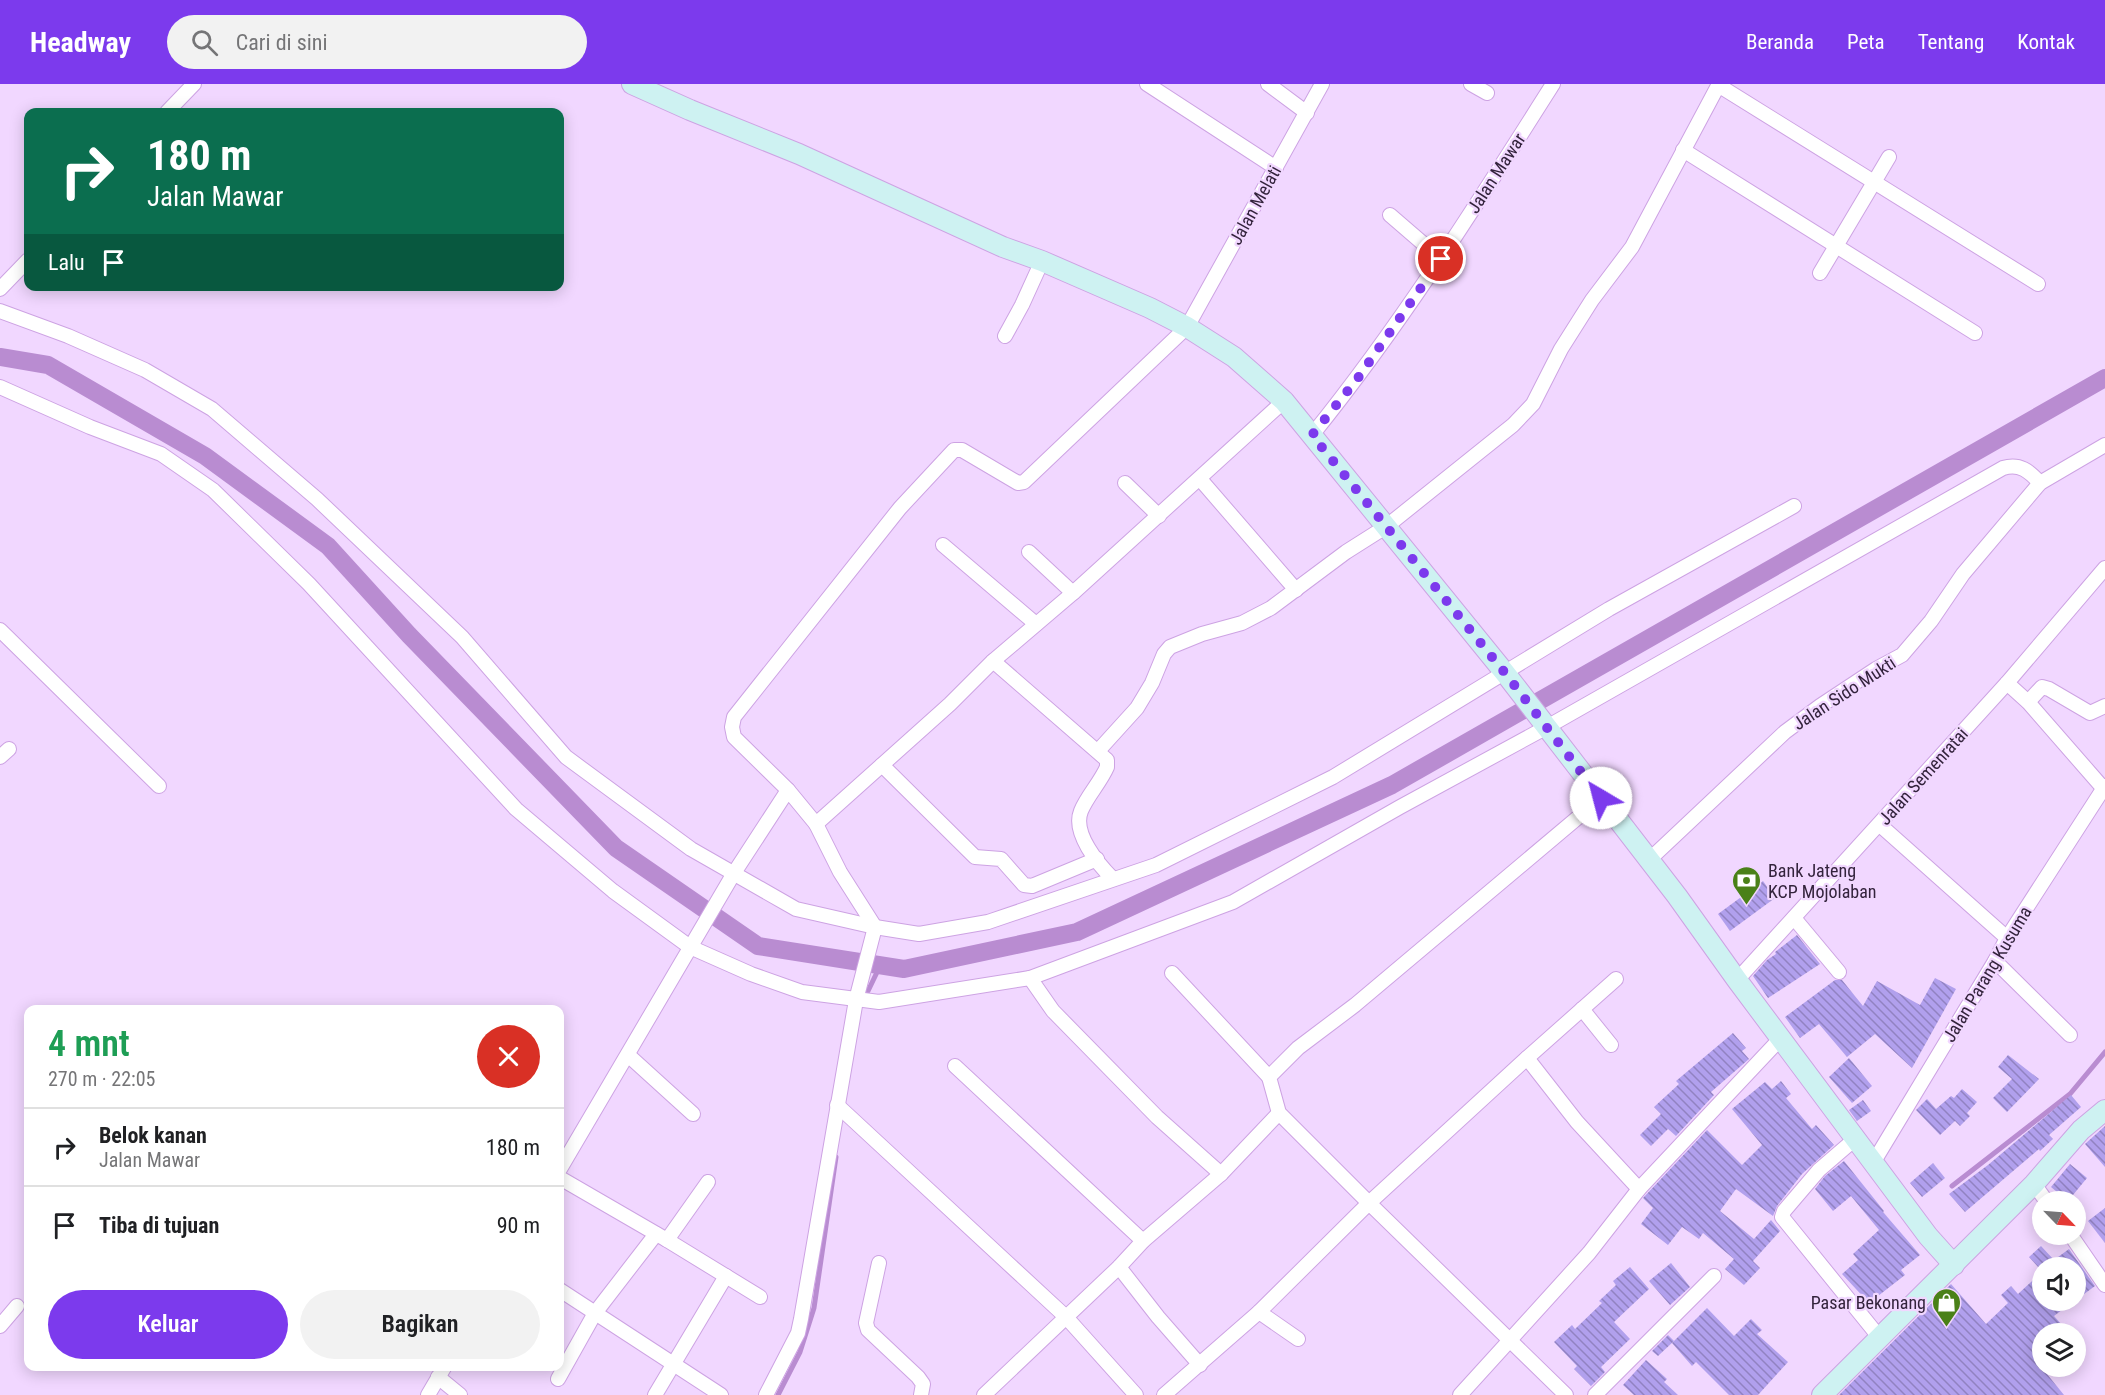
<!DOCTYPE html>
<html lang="id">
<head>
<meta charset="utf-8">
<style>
	:root { --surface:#fff; --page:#f2f2f2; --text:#202124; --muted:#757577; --line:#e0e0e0; --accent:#7c3aed }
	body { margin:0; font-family:"Roboto Condensed",sans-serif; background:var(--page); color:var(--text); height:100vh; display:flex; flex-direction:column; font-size:22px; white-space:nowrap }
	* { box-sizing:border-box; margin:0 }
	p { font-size:20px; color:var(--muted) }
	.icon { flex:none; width:33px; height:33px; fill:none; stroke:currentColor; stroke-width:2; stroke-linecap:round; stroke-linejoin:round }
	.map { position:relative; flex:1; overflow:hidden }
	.drawer { position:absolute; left:24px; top:921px; width:540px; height:366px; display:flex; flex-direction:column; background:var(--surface); border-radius:12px; box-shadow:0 3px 15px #0003 }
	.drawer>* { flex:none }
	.top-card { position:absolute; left:24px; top:24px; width:540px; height:183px; border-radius:12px; box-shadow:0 3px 15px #0003; background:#0b6e4f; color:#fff; overflow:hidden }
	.needle { width:39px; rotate:115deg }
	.fabs { position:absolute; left:2032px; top:1107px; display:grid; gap:12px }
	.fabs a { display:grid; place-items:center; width:54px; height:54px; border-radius:50%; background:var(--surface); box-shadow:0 3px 15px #0003; font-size:30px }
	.pin { position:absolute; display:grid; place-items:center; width:51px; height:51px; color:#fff; margin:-26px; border:3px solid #fff; border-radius:50%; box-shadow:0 2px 6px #0007 }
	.me { position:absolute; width:66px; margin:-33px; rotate:323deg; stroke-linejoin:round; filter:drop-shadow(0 0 4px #0008) }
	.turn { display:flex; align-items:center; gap:21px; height:126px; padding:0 24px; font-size:27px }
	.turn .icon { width:78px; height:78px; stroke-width:2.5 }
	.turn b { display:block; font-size:42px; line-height:51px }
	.then { display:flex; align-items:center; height:57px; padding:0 24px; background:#0003; gap:12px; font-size:22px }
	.round { display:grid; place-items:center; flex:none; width:63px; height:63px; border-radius:32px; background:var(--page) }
	.summary { display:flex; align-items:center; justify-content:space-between; height:102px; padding:0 24px }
	h1 { font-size:36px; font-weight:600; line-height:45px; color:#1e9e55 }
	.action { display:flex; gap:12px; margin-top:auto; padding:12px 24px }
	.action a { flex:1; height:69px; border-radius:36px; background:var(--accent); color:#fff; font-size:24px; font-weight:600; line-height:69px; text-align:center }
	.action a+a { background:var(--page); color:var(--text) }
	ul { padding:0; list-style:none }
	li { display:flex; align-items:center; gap:18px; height:78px; padding:0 24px; border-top:2px solid var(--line) }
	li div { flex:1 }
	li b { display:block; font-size:22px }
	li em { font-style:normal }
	header { display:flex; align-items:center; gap:36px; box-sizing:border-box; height:84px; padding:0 30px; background:var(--accent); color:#fff }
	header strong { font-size:28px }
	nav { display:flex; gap:33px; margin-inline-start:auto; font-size:21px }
	.search { width:420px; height:54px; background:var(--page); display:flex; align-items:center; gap:15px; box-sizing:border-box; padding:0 21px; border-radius:33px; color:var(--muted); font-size:22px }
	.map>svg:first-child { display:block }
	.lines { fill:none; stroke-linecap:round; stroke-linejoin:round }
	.stream { stroke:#b98cd1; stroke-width:5 }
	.canal { stroke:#b98cd1; stroke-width:18 }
	.building { fill:url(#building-back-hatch) }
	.street-casing { stroke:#cda3e3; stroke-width:16 }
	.secondary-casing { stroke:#cda3e3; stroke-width:22 }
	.street { stroke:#fff; stroke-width:14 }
	.secondary { stroke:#cef2f2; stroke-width:20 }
	.route { stroke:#7c3aed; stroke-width:10; stroke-dasharray:0 18 }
	.labels { text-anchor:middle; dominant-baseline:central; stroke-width:4.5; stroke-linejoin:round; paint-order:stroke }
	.street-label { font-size:18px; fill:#33233c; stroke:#f1d7ff }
	.poi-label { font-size:18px; fill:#33233c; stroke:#f1d7ff; text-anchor:start }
</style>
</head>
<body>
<header>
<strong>Headway</strong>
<div class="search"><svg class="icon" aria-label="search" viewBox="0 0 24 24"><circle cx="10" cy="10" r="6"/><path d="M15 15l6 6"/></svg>Cari di sini</div>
<nav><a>Beranda</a><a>Peta</a><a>Tentang</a><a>Kontak</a></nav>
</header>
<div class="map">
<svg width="2105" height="1311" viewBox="0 0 2105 1311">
	<defs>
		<pattern id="building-back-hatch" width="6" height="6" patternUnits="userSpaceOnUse" patternTransform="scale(1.5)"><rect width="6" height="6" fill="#b1a0ed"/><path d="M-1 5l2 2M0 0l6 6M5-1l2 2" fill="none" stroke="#9182c1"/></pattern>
	</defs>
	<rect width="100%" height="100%" fill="#f1d7ff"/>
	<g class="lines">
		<g class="stream">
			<polyline points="868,907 880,882"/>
			<polyline points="1952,1102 2070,1010 2105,968"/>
			<polyline points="778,1311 800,1268 814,1224 836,1073"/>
		</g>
		<polyline class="canal" points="0,273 48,281 205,372 328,462 409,551 616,764 758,862 904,885 1077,848 1392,701 2105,294"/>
	</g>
	<g class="building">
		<polygon points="1763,797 1775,814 1730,847 1718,830"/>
		<polygon points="1797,851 1820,880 1768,914 1753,892 1767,876 1776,870 1775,868"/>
		<polygon points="1935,894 1956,905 1912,984 1875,950 1847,973 1819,940 1800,954 1785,933 1835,896 1842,896 1863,922 1877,897 1920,921"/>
		<polygon points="1733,949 1746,964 1742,967 1749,975 1711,1008 1714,1011 1676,1052 1668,1045 1651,1062 1640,1051 1661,1030 1654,1023 1679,1000 1676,997"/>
		<polygon points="2008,971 2039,995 2007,1028 1993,1014 2012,995 1998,983"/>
		<polygon points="1849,974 1872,1002 1852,1019 1829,993"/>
		<polygon points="1781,997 1791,1010 1786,1014 1812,1045 1816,1041 1834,1061 1802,1090 1777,1122 1773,1132 1736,1105 1720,1127 1754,1155 1771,1136 1780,1147 1753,1177 1760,1184 1744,1201 1725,1185 1734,1175 1703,1149 1699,1155 1682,1143 1668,1161 1641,1140 1653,1124 1643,1114 1707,1046 1742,1081 1762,1061 1732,1025 1765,998 1772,1005"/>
		<polygon points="1962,1005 1977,1018 1967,1029 1970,1032 1960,1042 1955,1037 1940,1051 1916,1026 1927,1015 1936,1025 1951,1012 1954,1014"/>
		<polygon points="2071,1011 2081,1023 2049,1051 2053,1055 2040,1067 2039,1065 1965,1128 1949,1110 1988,1081"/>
		<polygon points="1863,1016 1871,1027 1857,1037 1849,1026"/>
		<polygon points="2105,1042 2105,1083 2085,1060"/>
		<polygon points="1844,1077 1884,1127 1883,1128 1920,1171 1901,1186 1905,1191 1869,1219 1842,1190 1858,1176 1853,1170 1879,1146 1851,1112 1833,1127 1815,1105 1825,1092"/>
		<polygon points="1933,1079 1945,1094 1922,1113 1910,1099"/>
		<polygon points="2070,1080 2087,1094 2068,1117 2051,1103"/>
		<polygon points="2105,1124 2105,1159 2088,1137"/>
		<polygon points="2041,1162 2054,1176 2069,1165 2095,1202 2076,1216 2076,1184 2039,1184 2029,1173"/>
		<polygon points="1671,1179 1690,1203 1670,1221 1649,1197"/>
		<polygon points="1630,1183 1649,1205 1614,1238 1630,1255 1601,1283 1605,1288 1591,1302 1574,1285 1577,1282 1554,1258 1572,1241 1575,1245 1602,1219 1599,1217 1616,1201 1613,1197"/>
		<polygon points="2043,1187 2043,1216 2075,1216 2054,1232 2070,1250 2043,1250 2043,1266 2034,1274 2064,1311 1839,1311 1951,1200 1986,1240 2008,1219 2001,1211 2011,1202 2018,1210"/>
		<polygon points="1707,1224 1734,1252 1751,1235 1762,1246 1757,1250 1788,1278 1758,1311 1729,1311 1696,1278 1692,1282 1672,1259"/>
		<polygon points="1668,1251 1674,1257 1658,1272 1652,1267"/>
		<polygon points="1646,1276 1667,1295 1664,1298 1678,1311 1634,1311 1623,1301"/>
	</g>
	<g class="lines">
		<defs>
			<g id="street">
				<polyline points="1147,0 1276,84"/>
				<polyline points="1268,0 1307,29"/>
				<polyline points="1471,0 1487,9"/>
				<polyline points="1718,1 2038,200"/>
				<polyline points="167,28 194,0"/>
				<polyline points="1683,66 1975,249"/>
				<polyline points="1390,131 1441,175"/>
				<polyline points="1820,189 1889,73"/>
				<polyline points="0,205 28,176"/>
				<polyline points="0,227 68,252 145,286 212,325 317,415 462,553 566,673 691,765 796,825 875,843 919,850 988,838 1156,781 1333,693 1609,525 1794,422"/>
				<polyline points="1005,252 1022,221 1042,177"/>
				<path d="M0,303l90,40 71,27 52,36 96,94 207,225 97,82 77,56 61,27 51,18 77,10 151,-24 203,-76 167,-95 147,-80 456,-259c17,-5 26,3 37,15"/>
				<path d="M1312,351c89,-110 165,-231 241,-351"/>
				<polyline points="1200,395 1296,506"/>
				<polyline points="1125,399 1159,432"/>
				<polyline points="943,461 1036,540"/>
				<polyline points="1029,468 1073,509"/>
				<polyline points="0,546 159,702"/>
				<path d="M993,577l114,99v7c-7,16 -20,29 -26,44 -9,22 17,53 32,68"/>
				<polyline points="2007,599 2028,618 2103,704"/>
				<polyline points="2028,618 2042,603 2049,605 2090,629 2105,622"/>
				<polyline points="1098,667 1137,624 1152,599 1164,570 1170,563 1202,550 1242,539 1271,524 1346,468 1387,442 1513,341 1533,320 1561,265 1592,216 1632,163 1719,0"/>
				<polyline points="0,673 9,665"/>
				<polyline points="882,681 975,773 1001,775 1024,801 1032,802 1097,775"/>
				<polyline points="788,706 734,653 732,643 734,633 900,424 954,366 962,366 1018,399 1024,398 1187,243 1322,0"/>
				<polyline points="1601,714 1355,921 1298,964 1269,993 1279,1029 1369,1119 1527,974 1577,1038 1639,1105"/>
				<polyline points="1880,741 2007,854"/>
				<polyline points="1649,776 1785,648 1820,622 1876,585 1902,571 1931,537 1963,490 2040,399 2105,361"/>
				<polyline points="1794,834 1839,888"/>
				<polyline points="1995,877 2070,951"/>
				<polyline points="1172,889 1269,993"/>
				<polyline points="1030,894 1053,927 1157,1033 1221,1090"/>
				<polyline points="1737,896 2007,599 2105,484"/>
				<polyline points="1582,925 1611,961"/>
				<polyline points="628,971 693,1030"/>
				<polyline points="1527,974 1616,895"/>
				<polyline points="955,982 1143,1157"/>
				<polyline points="837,1021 1066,1233 1136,1311"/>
				<polyline points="1855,1055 1819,1086 1784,1127 1782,1133 1880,1254"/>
				<polyline points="1873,1079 1995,877 2007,854 2105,702"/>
				<polyline points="560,1085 734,789 788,706 816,740 950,620 993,577 1073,509 1284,317"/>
				<polyline points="560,1094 667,1156 760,1213"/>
				<polyline points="2034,1100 2047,1118"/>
				<polyline points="2070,1150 2105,1201"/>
				<polyline points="667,1156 708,1098"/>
				<polyline points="879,1179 866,1239 868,1246 918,1293 923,1300 921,1311"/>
				<polyline points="1119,1183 1158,1233 1200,1281"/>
				<polyline points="560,1206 721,1311"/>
				<polyline points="1259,1228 1298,1255"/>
				<polyline points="0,1242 17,1222"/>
				<polyline points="438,1293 460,1311"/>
				<polyline points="558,1295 595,1229 656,1150"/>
				<polyline points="428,1311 445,1282"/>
				<polyline points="655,1311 726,1192"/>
				<polyline points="766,1311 798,1249 801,1235 856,916 875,843 840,788 816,740"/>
				<polyline points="984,1311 1119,1183 1143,1157 1221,1090 1279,1029"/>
				<polyline points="1164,1311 1259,1228 1369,1119 1566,1311"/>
				<polyline points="1460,1311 1589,1169 1639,1105 1780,955"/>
				<polyline points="1595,1311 1714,1192"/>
			</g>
			<g id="secondary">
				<polyline points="632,0 690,26 799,70 1003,163 1042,177 1150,224 1187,243 1234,273 1284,317 1505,589 1677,812 1737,896 1928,1152 1954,1181"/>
				<polyline points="1822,1311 2034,1100 2081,1046 2105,1026"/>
			</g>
		</defs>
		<use href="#street" class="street-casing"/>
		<use href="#secondary" class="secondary-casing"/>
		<use href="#street" class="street"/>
		<use href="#secondary" class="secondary"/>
	</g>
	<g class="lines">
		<polyline class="route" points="1441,175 1358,294 1312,351 1505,589 1601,714"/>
	</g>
	<defs>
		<symbol id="bank-pin" viewBox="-11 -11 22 30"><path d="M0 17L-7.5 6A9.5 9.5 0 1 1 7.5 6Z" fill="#4a8118" stroke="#f1d7ff"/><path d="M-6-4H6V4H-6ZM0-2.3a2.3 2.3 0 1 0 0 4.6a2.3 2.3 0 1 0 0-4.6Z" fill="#fff"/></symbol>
		<symbol id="shop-pin" viewBox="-11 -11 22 30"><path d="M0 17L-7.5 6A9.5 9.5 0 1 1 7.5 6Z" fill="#4a8118" stroke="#f1d7ff"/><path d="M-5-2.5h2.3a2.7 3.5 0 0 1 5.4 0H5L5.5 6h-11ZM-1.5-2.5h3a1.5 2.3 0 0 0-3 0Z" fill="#fff"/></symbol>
	</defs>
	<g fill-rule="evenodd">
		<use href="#bank-pin" x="1730" y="780" width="33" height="45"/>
		<use href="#shop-pin" x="1930" y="1202" width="33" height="45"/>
	</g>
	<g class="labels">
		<g class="street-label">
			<text transform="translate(1496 89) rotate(-57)">Jalan Mawar</text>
			<text transform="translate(1255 121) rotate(-61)">Jalan Melati</text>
			<text transform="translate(1844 609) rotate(-33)">Jalan Sido Mukti</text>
			<text transform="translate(1923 692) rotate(-48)">Jalan Semenratai</text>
			<text transform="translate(1987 890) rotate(-59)">Jalan Parang Kusuma</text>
		</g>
		<g class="poi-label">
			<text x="1768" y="786">Bank Jateng<tspan x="1768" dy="21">KCP Mojolaban</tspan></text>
			<text x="1926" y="1218" text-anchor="end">Pasar Bekonang</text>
		</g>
	</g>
</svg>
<div class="fabs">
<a><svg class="needle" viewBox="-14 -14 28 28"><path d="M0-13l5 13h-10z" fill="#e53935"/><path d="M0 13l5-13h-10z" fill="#757577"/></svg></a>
<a><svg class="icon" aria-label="sound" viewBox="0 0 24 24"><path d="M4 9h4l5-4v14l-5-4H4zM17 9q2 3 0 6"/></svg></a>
<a><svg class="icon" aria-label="layers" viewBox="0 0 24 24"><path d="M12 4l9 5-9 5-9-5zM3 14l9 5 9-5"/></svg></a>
</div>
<div class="pin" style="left:1441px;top:175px;background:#d93025"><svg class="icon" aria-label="arrive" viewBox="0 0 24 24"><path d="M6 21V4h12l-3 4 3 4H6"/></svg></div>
<svg class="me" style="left:1601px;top:714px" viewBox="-20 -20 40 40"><circle r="19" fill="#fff"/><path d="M0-13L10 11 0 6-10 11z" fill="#7c3aed"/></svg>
<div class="top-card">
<div class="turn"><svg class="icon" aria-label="right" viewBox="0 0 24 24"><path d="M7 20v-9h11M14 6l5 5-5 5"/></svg><div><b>180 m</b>Jalan Mawar</div></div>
<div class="then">Lalu<svg class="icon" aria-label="arrive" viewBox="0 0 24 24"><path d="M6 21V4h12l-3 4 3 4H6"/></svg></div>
</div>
<section class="drawer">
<div class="summary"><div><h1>4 mnt</h1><p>270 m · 22:05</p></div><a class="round" style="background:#d93025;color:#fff"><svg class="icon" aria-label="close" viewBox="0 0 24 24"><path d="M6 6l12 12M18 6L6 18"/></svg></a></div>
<ul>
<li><svg class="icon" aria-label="right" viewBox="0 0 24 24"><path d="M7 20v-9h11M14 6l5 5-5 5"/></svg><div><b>Belok kanan</b><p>Jalan Mawar</p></div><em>180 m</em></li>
<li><svg class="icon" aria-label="arrive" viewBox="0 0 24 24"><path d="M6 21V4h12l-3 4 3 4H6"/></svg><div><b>Tiba di tujuan</b></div><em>90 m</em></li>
</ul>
<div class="action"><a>Keluar</a><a>Bagikan</a></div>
</section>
</div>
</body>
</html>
